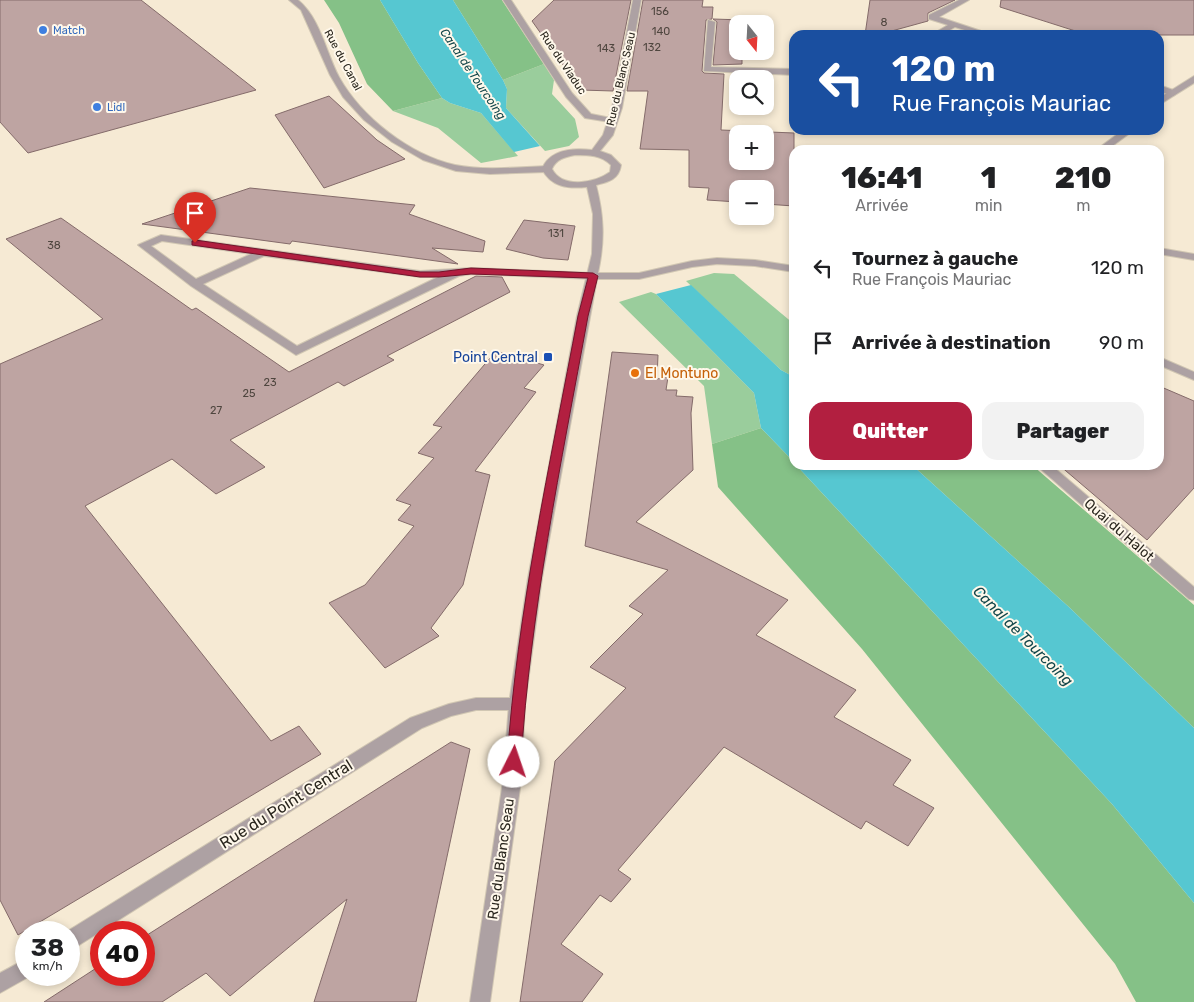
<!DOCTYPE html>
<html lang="fr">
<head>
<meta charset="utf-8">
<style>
	:root { --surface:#fff; --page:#f2f2f2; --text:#202124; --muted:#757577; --accent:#b21f40 }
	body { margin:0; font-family:Rubik,sans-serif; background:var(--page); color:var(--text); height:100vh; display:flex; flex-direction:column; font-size:19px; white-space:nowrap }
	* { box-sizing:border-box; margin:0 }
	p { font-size:16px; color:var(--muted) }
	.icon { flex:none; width:28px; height:28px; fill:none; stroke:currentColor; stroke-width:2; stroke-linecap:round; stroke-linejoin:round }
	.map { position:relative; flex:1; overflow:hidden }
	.drawer { position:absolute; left:789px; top:145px; width:375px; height:325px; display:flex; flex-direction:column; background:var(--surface); border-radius:15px; box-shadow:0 2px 8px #0003 }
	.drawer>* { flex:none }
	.banner { position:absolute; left:789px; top:30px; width:375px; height:105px; border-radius:15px; box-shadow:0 2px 8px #0003; background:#1a4fa0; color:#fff; overflow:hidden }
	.needle { width:32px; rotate:162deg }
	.fabs { position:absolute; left:729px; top:15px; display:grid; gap:10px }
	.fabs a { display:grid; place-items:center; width:45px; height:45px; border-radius:10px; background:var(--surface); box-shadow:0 2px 8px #0003; font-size:25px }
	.speed { position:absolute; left:15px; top:921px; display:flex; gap:10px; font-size:25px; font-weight:700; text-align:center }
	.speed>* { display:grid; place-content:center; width:65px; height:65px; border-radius:50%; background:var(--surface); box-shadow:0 2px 8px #0003; line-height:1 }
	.speed small { font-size:12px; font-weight:400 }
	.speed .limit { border:8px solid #d22; background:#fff; color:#111 }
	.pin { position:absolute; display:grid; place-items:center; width:42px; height:42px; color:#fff; margin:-51px -21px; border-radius:50% 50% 50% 0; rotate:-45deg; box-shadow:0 0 5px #0007 }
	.pin .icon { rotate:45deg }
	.me { position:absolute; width:55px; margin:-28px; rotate:4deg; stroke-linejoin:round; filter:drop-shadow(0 0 4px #0008) }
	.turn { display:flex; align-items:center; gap:18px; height:105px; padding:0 20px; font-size:22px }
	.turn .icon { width:65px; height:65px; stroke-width:2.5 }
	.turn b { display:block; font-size:35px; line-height:42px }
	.eta { display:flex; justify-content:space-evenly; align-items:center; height:85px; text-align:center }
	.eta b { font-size:30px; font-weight:800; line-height:35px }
	.cta { display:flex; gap:10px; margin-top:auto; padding:10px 20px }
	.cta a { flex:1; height:58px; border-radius:15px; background:var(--accent); color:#fff; font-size:20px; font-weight:800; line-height:58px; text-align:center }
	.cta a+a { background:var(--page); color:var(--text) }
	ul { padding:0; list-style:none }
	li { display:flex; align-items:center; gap:15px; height:75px; padding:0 20px }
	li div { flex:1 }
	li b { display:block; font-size:19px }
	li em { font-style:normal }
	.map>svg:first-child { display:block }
	.green { fill:#9acd9c }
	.forest { fill:#85c187 }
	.water { fill:#56c7d1 }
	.building { fill:#bea4a2; stroke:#846b6a; fill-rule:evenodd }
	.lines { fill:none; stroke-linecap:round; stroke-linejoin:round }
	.minor-casing { stroke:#d1c7b3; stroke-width:2 }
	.tertiary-casing { stroke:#d1c7b3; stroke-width:2 }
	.minor { fill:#ada1a3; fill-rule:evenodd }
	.tertiary { fill:#ada1a3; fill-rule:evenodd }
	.route { fill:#b21f40; stroke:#74142a }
	.shop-dot { fill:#3f7fe0; stroke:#fff8eb; stroke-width:2 }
	.transit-dot { fill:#1a4fb4; stroke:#fff8eb; stroke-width:2 }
	.food-dot { fill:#e8710a; stroke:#fff8eb; stroke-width:2 }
	.labels { text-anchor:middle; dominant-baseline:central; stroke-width:4; stroke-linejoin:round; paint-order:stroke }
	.number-label { font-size:11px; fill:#4f463f }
	.far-shop-label { font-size:11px; fill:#366cbe; stroke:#fff8eb; text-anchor:start }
	.far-street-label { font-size:11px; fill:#2a261e; stroke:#fff8eb }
	.far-water-label { font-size:12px; font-style:italic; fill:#13464a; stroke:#fff8eb }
	.transit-label { font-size:14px; fill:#164399; stroke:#fff8eb; text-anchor:end }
	.food-label { font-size:14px; fill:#c56008; stroke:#fff8eb; text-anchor:start }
	.street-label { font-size:14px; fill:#2a261e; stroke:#fff8eb }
	.water-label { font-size:15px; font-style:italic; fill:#13464a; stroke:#fff8eb }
	.near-street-label { font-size:16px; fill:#2a261e; stroke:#fff8eb }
</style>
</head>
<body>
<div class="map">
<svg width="1194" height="1002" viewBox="0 0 1194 1002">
	<rect width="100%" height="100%" fill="#f6ead4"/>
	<g class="green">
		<polygon points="544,64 554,80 552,94 575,119 579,137 569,146 545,151 506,108 507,89 503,80"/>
		<polygon points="442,98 450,103 481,113 518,156 481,163 438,128 393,111"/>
		<polygon points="714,273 734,274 794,324 794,377 781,370 686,281"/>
		<polygon points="651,292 656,294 754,393 761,428 712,444 704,386 619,302"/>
	</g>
	<g class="forest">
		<polygon points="324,0 380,0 418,63 442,98 393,111 367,84 339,23"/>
		<polygon points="453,0 502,0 544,64 503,80"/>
		<polygon points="761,428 794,462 794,465 796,465 1112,804 1194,903 1194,1002 1136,1002 1115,964 862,649 718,487 712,444"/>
		<polygon points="912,465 1032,465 1194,605 1194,728 1070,608"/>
	</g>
	<g class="water">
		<polygon points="380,0 453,0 503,80 507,89 506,108 540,146 514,152 481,113 450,103 442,98 418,63"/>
		<polygon points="691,285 781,370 794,377 794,462 761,428 754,393 656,294"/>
		<polygon points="796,465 912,465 1070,608 1194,728 1194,903 1112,804"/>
	</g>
	<g class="building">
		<polygon points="0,0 141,0 256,90 28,153 0,122"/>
		<polygon points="554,0 631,0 613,91 581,90 532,21"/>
		<path d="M643,0h60l-1,7h11l-1,12 -6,1 -4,51 2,2 20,1 -3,56 73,3v73l-29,-2v-15h-27v13l-31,-2 2,-12 -20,-1v-37l-49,-1 8,-58h-21zM738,134h27v27h-27z"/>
		<polygon points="870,0 955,0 928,13 928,21 877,35 865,35"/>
		<polygon points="1001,0 1194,0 1194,35 1088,35 1000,7"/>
		<polygon points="713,19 743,20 743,24 738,24 738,51 742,51 742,64 713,65 717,22"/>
		<polygon points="329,96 377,140 405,159 324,188 275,115"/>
		<polygon points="250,188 415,205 409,214 485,241 483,252 432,248 458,264 292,241 290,244 142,224"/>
		<polygon points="61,218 192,310 196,308 289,372 476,276 502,277 510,292 387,356 394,360 344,386 338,382 230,440 265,467 216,494 172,459 85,506 271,741 299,726 321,754 18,935 0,900 0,364 103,319 6,239"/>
		<polygon points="524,220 575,226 568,260 543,258 506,249"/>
		<polygon points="496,351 544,365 524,388 536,392 475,471 490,475 463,585 431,628 439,636 385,668 329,603 365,585 414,526 398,520 411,505 396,500 434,458 418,453 442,427 433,425"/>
		<polygon points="612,352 658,355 657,379 668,377 666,390 677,390 676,396 693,397 691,413 693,470 636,522 788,600 756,635 856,690 834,717 911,760 893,785 934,808 908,846 866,821 861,829 724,747 618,870 631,879 611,902 600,895 561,944 603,974 582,1002 520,1002 555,761 626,688 590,667 643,614 629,606 668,570 585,546"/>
		<polygon points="1159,386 1194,401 1194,488 1147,540 1059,465 1159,465"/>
		<polygon points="451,742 470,749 416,1002 314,1002 347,899 230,996 206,973 162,1002 44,1002 101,965 101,975 144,975 144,937"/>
	</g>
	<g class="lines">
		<defs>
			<g id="minor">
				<path d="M289,0h9c22,18 28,52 41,77 22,40 71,78 116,88 30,6 62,2 92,1l5,3 -5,3 -57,2 -34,-3 -33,-11 -31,-18 -28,-22 -21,-23 -13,-22 -29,-65z"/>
				<polygon points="503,0 511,0 572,93 591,114 616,119 616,123 585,118 566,97"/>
				<polygon points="959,0 969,0 939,17 993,35 981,35 955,27 941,35 931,35 948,25 929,19 929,15"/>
				<polygon points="708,20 715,22 711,67 794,69 794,75 704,71"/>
				<polygon points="1159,85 1176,91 1177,93 1173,96 1159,91"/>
				<path d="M161,235l259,36 51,-3 122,5 6,3 -6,3 -122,-5 -12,2 -163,79 -105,-69 -53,-41zM162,241l89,13 -55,25 -45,-33zM264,256l156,21h18l-141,69 -94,-62z"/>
				<polygon points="1159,248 1194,254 1194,260 1159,254"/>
				<polygon points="1036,465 1051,465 1194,587 1194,600 1189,599"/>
				<polygon points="476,698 517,698 523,699 525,704 523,709 517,710 476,710 451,716 422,728 76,947 69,950 69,932 66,932 410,718 449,704"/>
				<polygon points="26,959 26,975 32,975 0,993 0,973"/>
			</g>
			<g id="tertiary">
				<path d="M633,0h8l-19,108 -9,27 -13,16 11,4 10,10c-2,14 -12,17 -25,20 8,31 9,56 2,88h41l53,-12 25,-3 38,2 39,6v6l-39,-6 -38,-2 -25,3 -53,12h-42l-55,299 -17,126 -4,77 -31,221h-20l33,-221 6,-77 19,-126 49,-262 15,-62 1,-40 -6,-27c-19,2 -36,0 -45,-18 8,-20 31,-21 50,-19l11,-15 9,-27zM575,155c14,0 26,0 36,10l-1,7c-15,11 -48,17 -58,-3 4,-10 13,-12 23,-14z"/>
				<polygon points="1194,76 1194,83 1159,105 1159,98"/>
				<polygon points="1123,130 1134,130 1107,150 1096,150"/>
				<polygon points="1159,357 1194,372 1194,380 1159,365"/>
			</g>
		</defs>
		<use href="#minor" class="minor-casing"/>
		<use href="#tertiary" class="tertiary-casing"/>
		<use href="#minor" class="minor"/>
		<use href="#tertiary" class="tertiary"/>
	</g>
	<path class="route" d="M195,240l225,32h19l32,-4 122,5 5,3 -10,40c-27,148 -58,296 -67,446l-2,4 -5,1 -5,-1 -2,-4c10,-150 43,-298 71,-446l10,-38 -117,-4 -32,3h-19l-228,-32v-4z"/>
	<g class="shop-dot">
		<circle cx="43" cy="30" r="5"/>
		<circle cx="97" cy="107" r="5"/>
	</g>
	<rect class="transit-dot" x="543" y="352" width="10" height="10" rx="2.5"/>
	<circle class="food-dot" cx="635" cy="373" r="5"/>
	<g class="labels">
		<g class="number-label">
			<text x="660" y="11">156</text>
			<text x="884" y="22">8</text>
			<text x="661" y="31">140</text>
			<text x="652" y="47">132</text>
			<text x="606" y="48">143</text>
			<text x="556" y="233">131</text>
			<text x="54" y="245">38</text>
			<text x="270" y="382">23</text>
			<text x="249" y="393">25</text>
			<text x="216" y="410">27</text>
		</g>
		<g class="far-shop-label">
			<text x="53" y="30">Match</text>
			<text x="107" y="107">Lidl</text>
		</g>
		<g class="far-street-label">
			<text transform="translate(343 60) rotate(62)">Rue du Canal</text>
			<text transform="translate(563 63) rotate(56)">Rue du Viaduc</text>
			<text transform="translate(621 79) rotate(-77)">Rue du Blanc Seau</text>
		</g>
		<g class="far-water-label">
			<text transform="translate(473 74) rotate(56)">Canal de Tourcoing</text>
		</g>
		<g class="transit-label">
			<text x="538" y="357">Point Central</text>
		</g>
		<g class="food-label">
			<text x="645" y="373">El Montuno</text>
		</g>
		<g class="street-label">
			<text transform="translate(1119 530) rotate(41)">Quai du Halot</text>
			<text transform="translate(501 859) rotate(-82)">Rue du Blanc Seau</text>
		</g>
		<g class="water-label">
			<text transform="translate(1023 636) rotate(45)">Canal de Tourcoing</text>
		</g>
		<g class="near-street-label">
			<text transform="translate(286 804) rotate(-32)">Rue du Point Central</text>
		</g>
	</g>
</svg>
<div class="fabs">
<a><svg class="needle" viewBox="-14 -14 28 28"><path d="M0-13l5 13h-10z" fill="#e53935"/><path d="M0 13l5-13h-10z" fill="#757577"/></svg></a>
<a><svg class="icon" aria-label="search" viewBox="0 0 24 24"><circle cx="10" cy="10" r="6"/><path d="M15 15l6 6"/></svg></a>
<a>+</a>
<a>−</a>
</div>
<div class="speed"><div>38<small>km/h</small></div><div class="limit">40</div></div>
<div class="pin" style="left:195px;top:243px;background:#d93025"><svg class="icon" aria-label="arrive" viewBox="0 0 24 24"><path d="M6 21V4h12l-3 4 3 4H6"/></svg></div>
<svg class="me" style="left:514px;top:762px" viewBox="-20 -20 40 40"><circle r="19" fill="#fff"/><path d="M0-13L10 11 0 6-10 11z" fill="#b21f40"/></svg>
<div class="banner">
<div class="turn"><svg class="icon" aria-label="left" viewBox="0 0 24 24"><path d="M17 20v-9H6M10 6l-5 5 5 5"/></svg><div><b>120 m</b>Rue François Mauriac</div></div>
</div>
<section class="drawer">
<div class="eta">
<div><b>16:41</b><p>Arrivée</p></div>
<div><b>1</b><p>min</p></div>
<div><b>210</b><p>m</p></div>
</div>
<ul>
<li><svg class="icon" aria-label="left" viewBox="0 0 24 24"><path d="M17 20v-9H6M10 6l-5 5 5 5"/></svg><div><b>Tournez à gauche</b><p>Rue François Mauriac</p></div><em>120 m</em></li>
<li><svg class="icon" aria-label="arrive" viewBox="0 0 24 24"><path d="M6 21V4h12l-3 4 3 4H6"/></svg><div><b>Arrivée à destination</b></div><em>90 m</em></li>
</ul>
<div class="cta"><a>Quitter</a><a>Partager</a></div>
</section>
</div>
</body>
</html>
